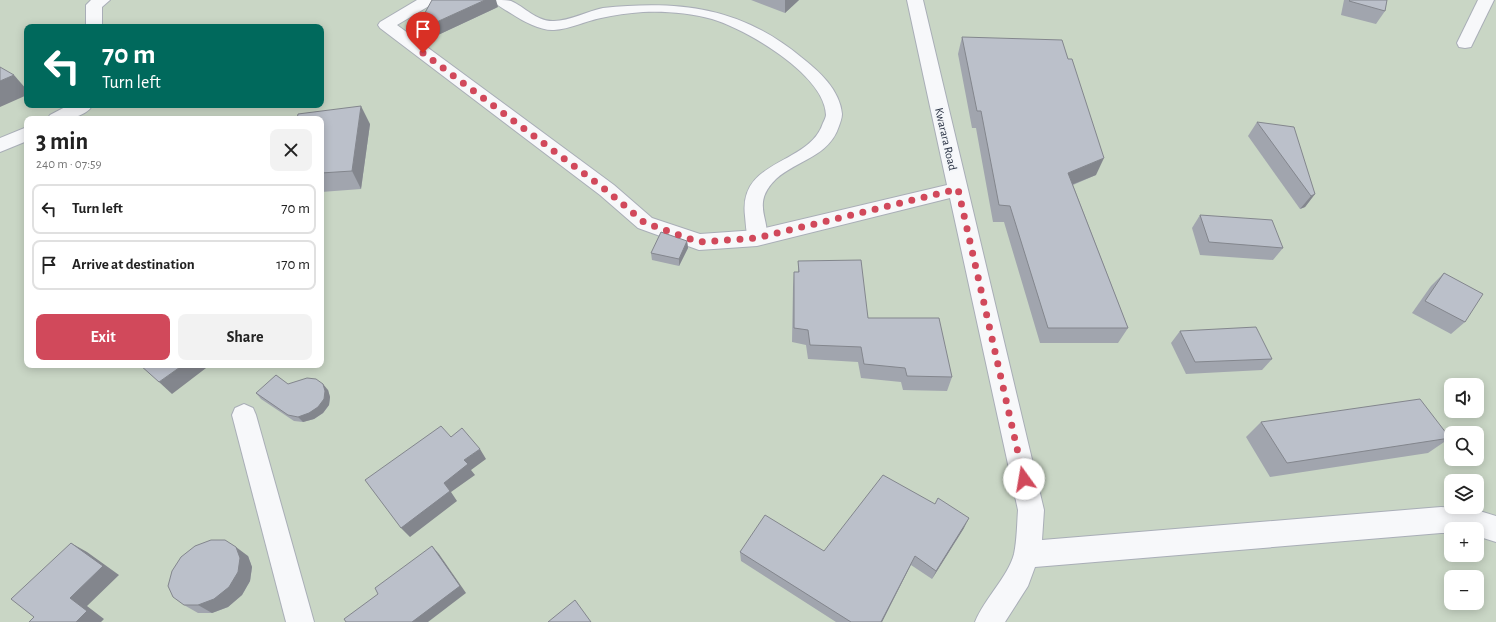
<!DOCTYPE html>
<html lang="en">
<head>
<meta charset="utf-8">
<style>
	:root { --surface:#fff; --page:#f2f2f2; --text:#222; --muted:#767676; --line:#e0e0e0; --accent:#d1495b }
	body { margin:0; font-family:"Alegreya Sans",sans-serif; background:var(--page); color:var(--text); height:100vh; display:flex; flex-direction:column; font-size:15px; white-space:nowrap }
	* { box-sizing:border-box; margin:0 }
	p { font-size:13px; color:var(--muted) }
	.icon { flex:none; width:22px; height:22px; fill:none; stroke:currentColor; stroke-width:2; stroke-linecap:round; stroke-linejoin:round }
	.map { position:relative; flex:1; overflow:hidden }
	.side { position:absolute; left:24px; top:116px; width:300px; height:252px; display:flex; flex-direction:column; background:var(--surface); border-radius:8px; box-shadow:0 2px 10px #0003 }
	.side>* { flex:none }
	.hud { position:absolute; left:24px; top:24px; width:300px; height:84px; border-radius:8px; box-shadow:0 2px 10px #0003; background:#00695c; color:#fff; overflow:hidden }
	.buttons { position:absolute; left:1444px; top:378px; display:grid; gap:8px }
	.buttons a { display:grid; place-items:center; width:40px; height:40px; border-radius:8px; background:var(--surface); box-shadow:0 2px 10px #0003; font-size:20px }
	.pin { position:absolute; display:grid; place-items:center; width:34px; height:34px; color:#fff; margin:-41px -17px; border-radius:50% 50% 50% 0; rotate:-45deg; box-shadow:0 0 4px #0007 }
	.pin .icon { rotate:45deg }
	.me { position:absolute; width:44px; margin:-22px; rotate:347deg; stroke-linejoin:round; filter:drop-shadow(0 0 3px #0008) }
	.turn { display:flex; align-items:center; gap:14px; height:84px; padding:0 12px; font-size:18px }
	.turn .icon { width:52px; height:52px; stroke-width:2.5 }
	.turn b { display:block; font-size:28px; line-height:34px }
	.round { display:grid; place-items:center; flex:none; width:42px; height:42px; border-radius:8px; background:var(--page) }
	.head { display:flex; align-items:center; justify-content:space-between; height:68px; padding:0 12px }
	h1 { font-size:24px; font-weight:700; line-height:30px }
	.action { display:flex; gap:8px; margin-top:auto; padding:8px 12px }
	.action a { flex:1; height:46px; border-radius:8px; background:var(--accent); color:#fff; font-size:16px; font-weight:700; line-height:46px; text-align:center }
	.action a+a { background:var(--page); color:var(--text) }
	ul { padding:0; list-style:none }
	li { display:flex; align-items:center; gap:12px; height:50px; margin:0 8px 6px; padding:0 4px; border:2px solid var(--line); border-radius:8px }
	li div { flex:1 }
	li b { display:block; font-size:15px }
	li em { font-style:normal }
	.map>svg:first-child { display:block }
	.green { fill:#c9d6c5; fill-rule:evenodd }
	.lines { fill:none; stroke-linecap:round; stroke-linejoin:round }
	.lane-casing { stroke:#a9aeb7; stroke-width:2 }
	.street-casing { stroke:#a9aeb7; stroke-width:2 }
	.lane { fill:#f7f8fa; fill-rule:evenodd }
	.street { fill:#f7f8fa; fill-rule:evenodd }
	.wall { fill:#a1a5ae }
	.shaded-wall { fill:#83868d }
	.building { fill:#bbc0ca; stroke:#83868d }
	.route { stroke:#d1495b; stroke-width:7; stroke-dasharray:0 12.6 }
	.labels { text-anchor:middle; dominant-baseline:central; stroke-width:4; stroke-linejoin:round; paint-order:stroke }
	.street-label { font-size:12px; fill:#2b3445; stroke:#f4f6f9 }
</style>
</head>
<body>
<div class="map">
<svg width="1496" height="622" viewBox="0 0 1496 622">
	<rect width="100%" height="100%" fill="#e4e7ec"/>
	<path class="green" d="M0,0h1496v622h-1496zM27,27h294v78h-294zM27,119h294v246h-294zM1451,385h26v26h-26zM1451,433h26v26h-26zM1451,481h26v26h-26zM1451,529h26v26h-26zM1451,577h26v26h-26z"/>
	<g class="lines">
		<defs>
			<path id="lane" d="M493,0c5,0 13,0 18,1 14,6 26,21 43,20 15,0 34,-10 49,-13 76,-8 138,-1 198,49 18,14 39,33 41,57 0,4 -2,9 -3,12 -10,31 -42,34 -63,53 -28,27 -1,44 -12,64l-7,2 -7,-2c-4,-8 -4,-18 -5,-27 -7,-58 64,-50 78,-93 1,-2 3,-6 3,-8 -1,-40 -80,-86 -114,-96 -22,-6 -46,-8 -69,-7 -14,1 -29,3 -42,6 -15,3 -31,11 -47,12 -12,1 -32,-9 -42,-16 -6,-4 -15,-8 -19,-14z"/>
			<g id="street">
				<polygon points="91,0 110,0 102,7 102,27 86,27 86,5"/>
				<path d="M417,0h19l-2,3 -37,22 217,160 38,33 48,16 57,-4 190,-45 -40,-185h16l121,510 -2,30 399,-33 32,2 23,7v26l-19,-6v-7h-26v4h-10l-406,34 -7,19 -23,36h-30c9,-23 33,-45 39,-68 3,-14 3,-30 4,-44l-68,-312 -193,48 -58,4 -61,-22 -38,-33 -220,-167 -2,-3 2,-3z"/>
				<polygon points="1478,0 1494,0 1471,47 1465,48 1459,47 1457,43"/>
				<path d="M69,105h24c-10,15 -31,14 -46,14l3,-4z"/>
				<polygon points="27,127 27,141 0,152 0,138"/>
				<polygon points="244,404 253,408 256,415 314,622 286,622 232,415 235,408"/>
			</g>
		</defs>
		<use href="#lane" class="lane-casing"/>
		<use href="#street" class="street-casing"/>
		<use href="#lane" class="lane"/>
		<use href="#street" class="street"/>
	</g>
	<g class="wall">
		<polygon points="751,0 799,0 785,13"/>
		<polygon points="1344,0 1387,0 1385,11 1376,24 1341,15"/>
		<polygon points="498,7 423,42 421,41 416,29"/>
		<polygon points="962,37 1096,175 1073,185 1128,328 1118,343 1040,343 1004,222 993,222 976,128 972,128 958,54"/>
		<polygon points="321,119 370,124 361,189 321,192"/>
		<polygon points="1257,122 1315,194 1305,207 1300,209 1248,136"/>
		<polygon points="1200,215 1283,248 1273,260 1200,255 1192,228"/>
		<polygon points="687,241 688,248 679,266 652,260 651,253"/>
		<polygon points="798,261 868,318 952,377 947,391 903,390 901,382 861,378 858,362 808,359 806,345 792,342 793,287 794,272 798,272"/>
		<polygon points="1444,273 1465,322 1451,334 1412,313 1431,286"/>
		<polygon points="1180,331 1272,359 1262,370 1186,374 1171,343"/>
		<polygon points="288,384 328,390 330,397 329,405 323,413 314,419 303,422 294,421 261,399 256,393"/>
		<polygon points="1261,422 1450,438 1428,453 1270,477 1246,437"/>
		<polygon points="964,528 932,579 911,565 882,622 836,622 741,561 740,552 824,551"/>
		<polygon points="248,556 252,567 250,581 242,595 228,607 212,613 198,613 184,605"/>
	</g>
	<g class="shaded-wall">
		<polygon points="485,0 496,0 498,7 423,42 419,30"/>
		<polygon points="785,0 799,0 785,13"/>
		<polygon points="14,75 27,90 27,95 0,107 0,81"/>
		<polygon points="361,106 370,124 361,189 352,171"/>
		<polygon points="1104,158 1096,175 1061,189 1068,173"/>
		<polygon points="1315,194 1305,207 1300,209 1311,196"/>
		<polygon points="687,241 688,248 679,266 679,259"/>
		<polygon points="183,365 210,365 172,394 159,382"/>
		<polygon points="323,384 328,390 330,397 329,405 323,413 314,419 303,422 298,417"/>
		<polygon points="480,449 486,459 471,470 475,475 451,492 457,501 410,537 401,528 464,460"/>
		<polygon points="969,518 964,528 932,579 936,571"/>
		<polygon points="71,543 87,552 119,575 87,606 104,619 101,622 76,622 70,598"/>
		<polygon points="432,546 439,554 466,593 428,622 412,622"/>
		<polygon points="236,547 248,556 252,567 250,581 242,595 228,607 212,613 198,605"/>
		<polygon points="915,556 882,622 881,622"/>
	</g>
	<g class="building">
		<polygon points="432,0 485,0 419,30 416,29"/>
		<polygon points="1350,0 1387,0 1385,11 1349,1"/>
		<polygon points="962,37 1062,40 1068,59 1072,59 1104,158 1068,173 1128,328 1048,328 1010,206 999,205 981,111 977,111"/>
		<polygon points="0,67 14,75 0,81"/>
		<polygon points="361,106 352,171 321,173 321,119 297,119 298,114"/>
		<polygon points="1257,122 1294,127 1315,194 1311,196"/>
		<polygon points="1200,215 1272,220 1283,248 1209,242"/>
		<polygon points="661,232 687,241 679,259 651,253"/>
		<polygon points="861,260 868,318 939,318 952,377 907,376 905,368 864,364 861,347 810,345 808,330 794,328 794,272 799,272 798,261"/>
		<polygon points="1444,273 1483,294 1465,322 1425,301"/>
		<polygon points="1256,327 1272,359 1195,362 1180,331"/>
		<polygon points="140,365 183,365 159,382"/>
		<polygon points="276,375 288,384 307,378 316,379 323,384 325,391 324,399 318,407 309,413 298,417 288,415 256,393"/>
		<polygon points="1420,399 1450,438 1287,463 1261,422"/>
		<polygon points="441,426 451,437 462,428 480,449 464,460 468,464 444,483 450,491 401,528 365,480"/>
		<polygon points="883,475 935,504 938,498 969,518 936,571 915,556 881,622 851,622 740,552 765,515 824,551"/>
		<polygon points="211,540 225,540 236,547 240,558 238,572 229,587 214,599 198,605 184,605 173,597 168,586 172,571 181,557 195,546"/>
		<polygon points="71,543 103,566 70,598 87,611 76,622 29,622 34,617 11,599"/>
		<polygon points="432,546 460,586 412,622 346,622 344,619 378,594 375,588"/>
		<polygon points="575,600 591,622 548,622"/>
	</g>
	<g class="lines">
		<polyline class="route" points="423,53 606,190 645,223 699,242 757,238 958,189 1024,479"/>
	</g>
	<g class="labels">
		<g class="street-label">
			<text transform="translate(946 139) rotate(77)">Kwarara Road</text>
		</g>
	</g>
</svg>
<div class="buttons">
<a><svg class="icon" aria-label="sound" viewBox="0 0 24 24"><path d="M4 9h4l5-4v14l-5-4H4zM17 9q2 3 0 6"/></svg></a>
<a><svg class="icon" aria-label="search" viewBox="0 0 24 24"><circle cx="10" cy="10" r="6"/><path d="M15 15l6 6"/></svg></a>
<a><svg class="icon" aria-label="layers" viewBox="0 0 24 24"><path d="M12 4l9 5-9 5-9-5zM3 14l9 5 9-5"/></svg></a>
<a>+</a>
<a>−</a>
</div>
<div class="pin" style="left:423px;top:53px;background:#d93025"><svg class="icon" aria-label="arrive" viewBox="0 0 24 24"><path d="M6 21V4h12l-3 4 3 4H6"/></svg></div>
<svg class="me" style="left:1024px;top:479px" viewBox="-20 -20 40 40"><circle r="19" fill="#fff"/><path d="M0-13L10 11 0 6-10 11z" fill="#d1495b"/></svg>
<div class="hud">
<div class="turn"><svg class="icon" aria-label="left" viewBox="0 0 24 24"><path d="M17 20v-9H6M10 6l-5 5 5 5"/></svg><div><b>70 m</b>Turn left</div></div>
</div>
<section class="side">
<div class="head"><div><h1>3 min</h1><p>240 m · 07:59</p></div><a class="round"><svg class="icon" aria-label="close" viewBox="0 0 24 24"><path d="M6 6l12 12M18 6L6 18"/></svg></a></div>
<ul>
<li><svg class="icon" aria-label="left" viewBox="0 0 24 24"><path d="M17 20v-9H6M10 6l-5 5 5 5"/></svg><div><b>Turn left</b></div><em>70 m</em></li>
<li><svg class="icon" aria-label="arrive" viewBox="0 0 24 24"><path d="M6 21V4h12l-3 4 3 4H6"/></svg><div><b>Arrive at destination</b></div><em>170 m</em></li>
</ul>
<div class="action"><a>Exit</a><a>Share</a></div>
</section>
</div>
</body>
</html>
